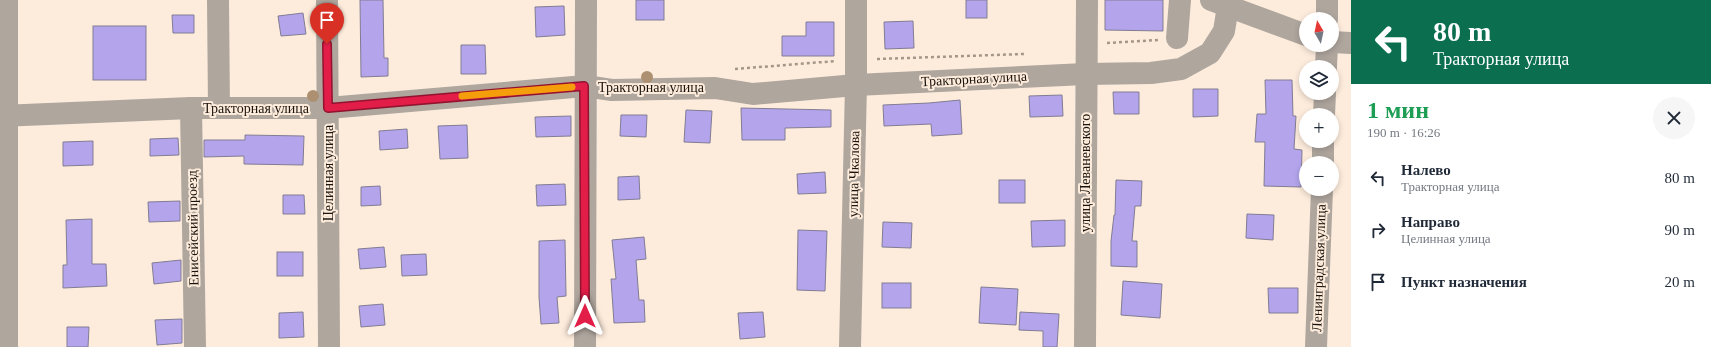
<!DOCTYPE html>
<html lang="ru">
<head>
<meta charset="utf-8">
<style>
	:root { --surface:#fff; --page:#f6f6f7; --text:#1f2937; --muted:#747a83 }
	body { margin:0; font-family:Georgia,serif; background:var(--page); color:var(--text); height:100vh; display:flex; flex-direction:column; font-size:15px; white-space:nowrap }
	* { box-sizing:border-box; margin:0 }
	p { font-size:13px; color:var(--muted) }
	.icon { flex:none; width:22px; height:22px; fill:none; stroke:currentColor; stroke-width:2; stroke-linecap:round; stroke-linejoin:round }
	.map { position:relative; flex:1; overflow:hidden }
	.details { display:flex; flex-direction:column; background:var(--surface); width:360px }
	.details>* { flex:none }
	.guide { background:#0b6e4f; color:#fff; overflow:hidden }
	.needle { width:26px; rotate:351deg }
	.tools { position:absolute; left:1299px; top:12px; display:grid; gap:8px }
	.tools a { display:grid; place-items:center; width:40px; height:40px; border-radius:50%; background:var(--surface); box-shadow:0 2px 6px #0003; font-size:20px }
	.pin { position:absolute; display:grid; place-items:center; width:34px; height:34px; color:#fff; margin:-41px -17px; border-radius:50% 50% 50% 0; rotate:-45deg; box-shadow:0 0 4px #0007 }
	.pin .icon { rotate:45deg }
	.me { position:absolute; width:44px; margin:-22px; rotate:0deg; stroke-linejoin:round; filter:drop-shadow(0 0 3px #0008) }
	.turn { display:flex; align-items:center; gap:14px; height:84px; padding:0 16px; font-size:18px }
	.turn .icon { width:52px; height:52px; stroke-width:2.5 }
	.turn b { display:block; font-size:28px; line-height:34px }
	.round { display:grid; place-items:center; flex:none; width:42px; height:42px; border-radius:21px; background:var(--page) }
	.summary { display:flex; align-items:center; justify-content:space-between; height:68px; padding:0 16px }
	h1 { font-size:24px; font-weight:700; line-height:30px; color:#1e9e55 }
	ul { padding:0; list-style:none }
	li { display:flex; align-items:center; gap:12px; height:52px; padding:0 16px }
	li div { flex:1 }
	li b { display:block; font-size:15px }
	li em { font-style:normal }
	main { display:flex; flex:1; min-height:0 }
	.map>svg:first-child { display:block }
	.building { fill:#b4a4ec; stroke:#817c93 }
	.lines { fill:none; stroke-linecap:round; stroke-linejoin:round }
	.path { stroke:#a4978a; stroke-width:2.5; stroke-dasharray:3 3; stroke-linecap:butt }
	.minor { stroke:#afa69e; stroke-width:22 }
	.tree { fill:#ad9071 }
	.route-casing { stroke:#92132f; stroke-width:10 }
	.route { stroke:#e11d48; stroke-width:7 }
	.slow { stroke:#f59e0b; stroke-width:7 }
	.labels { text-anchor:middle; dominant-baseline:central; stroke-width:4; stroke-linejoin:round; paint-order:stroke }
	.street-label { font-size:14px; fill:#1b130c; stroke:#fdecdc }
</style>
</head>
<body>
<main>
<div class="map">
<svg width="1351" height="347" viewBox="0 0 1351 347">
	<rect width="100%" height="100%" fill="#fdecdc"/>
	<g class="building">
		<polygon points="360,0 383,0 384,58 388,58 388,76 361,77"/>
		<rect x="636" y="0" width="28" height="20"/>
		<rect x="966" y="0" width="21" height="18"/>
		<polygon points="1105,0 1163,0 1163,31 1105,30"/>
		<polygon points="564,6 565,35 536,37 535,7"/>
		<polygon points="303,13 306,34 281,36 278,16"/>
		<polygon points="172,15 194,15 194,33 173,33"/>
		<polygon points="913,21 914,48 885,49 884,22"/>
		<polygon points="806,22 834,22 834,56 782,56 782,36 806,36"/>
		<rect x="93" y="26" width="53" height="54"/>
		<polygon points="461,45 485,45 486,74 461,74"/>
		<polygon points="1265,80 1292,80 1293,116 1296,116 1294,149 1302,150 1301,187 1264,186 1265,142 1255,142 1257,114 1266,114"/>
		<polygon points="1193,89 1218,89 1218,116 1193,117"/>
		<polygon points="1113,92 1139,92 1139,114 1114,114"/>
		<polygon points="1062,95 1063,116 1030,117 1029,96"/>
		<polygon points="960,100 962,134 932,136 931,124 884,126 883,105 929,103"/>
		<polygon points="741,108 831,110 831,127 785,128 785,140 742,140"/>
		<polygon points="686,110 712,111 710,143 684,142"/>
		<polygon points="621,115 647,115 646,137 620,136"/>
		<polygon points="571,116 571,136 536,137 535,117"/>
		<polygon points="467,125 468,158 440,159 438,126"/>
		<polygon points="407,129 408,148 380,150 379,131"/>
		<polygon points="245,135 304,136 303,165 244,164 244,156 204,157 204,140 245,140"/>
		<polygon points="178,138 179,155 150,156 150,139"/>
		<polygon points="93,141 93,165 63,166 63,142"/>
		<polygon points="825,172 826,193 798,194 797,174"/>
		<polygon points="639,176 640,199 618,200 618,177"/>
		<rect x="999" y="180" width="26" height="23"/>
		<polygon points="1116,180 1142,181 1141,206 1135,206 1132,241 1137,241 1137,267 1111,266 1111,241 1114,215 1115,215"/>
		<polygon points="565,184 566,205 537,206 536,185"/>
		<polygon points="380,186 381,205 361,206 361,187"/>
		<polygon points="283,195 304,195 305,214 283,214"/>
		<polygon points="180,201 180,221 149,222 148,202"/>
		<polygon points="1247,214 1274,215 1273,240 1246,238"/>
		<polygon points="92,219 92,264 106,264 107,286 63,288 63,265 67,265 66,220"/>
		<polygon points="1065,220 1065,246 1032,247 1031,221"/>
		<polygon points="883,222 912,223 911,248 882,247"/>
		<polygon points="798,230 827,231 825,291 797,290"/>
		<polygon points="644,237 646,259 636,260 639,300 644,300 645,322 614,323 611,279 616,279 612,240"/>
		<polygon points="565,240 566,296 557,297 559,323 541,324 539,297 539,241"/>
		<polygon points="384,247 386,267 360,269 358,249"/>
		<rect x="277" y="252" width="26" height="24"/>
		<polygon points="426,254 427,275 402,276 401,255"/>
		<polygon points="181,260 181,281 154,284 152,263"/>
		<polygon points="1123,281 1162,284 1160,318 1121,315"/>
		<rect x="882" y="283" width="29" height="25"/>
		<polygon points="981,287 1018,289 1016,325 979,323"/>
		<polygon points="1268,288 1298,288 1298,313 1269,313"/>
		<polygon points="383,304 385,325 361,327 359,306"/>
		<polygon points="303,312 304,337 279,338 279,313"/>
		<polygon points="763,312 765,337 740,339 738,313"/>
		<polygon points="1020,312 1059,314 1057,347 1043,347 1043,331 1019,330"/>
		<polygon points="182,319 182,343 157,345 155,320"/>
		<polygon points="67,327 89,327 88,347 67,347"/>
	</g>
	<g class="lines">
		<g class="path">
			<polyline points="1107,43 1158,40"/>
			<polyline points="877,59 1024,54"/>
			<polyline points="735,69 836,61"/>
		</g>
		<g class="minor">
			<polyline points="7,0 7,347"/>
			<polyline points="218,0 219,108"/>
			<polyline points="327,0 329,347"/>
			<polyline points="1211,0 1306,35"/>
			<polyline points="1327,0 1327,19"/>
			<polyline points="1177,38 1180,0"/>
			<polyline points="1332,42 1351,43"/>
			<polyline points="1326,67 1327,45"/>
			<polyline points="191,108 195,347"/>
			<polyline points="1324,115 1325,93"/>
			<polyline points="0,116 191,108 328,108 585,86 612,90 715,88 753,94 856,85 1085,74 1151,73 1181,69 1210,53 1224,31 1229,0"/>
			<polyline points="1323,163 1323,141"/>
			<polyline points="585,347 586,0"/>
			<polyline points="850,347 856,85 856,0"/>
			<polyline points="1085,347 1087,0"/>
			<polyline points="1316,347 1322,189"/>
		</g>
	</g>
	<g class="tree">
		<circle cx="647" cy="77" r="6"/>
		<circle cx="313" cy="96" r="6"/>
	</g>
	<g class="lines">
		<defs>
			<polyline id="route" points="327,44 328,108 584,86 585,316"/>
		</defs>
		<use href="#route" class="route-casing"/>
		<use href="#route" class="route"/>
		<polyline class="slow" points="462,96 572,87"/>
	</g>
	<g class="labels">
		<g class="street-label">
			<text transform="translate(974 79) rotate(-3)">Тракторная улица</text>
			<text x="651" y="87">Тракторная улица</text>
			<text x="256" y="108">Тракторная улица</text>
			<text transform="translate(328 173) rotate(-90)">Целинная улица</text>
			<text transform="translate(1085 173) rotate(-90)">улица Леваневского</text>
			<text transform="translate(854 174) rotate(-89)">улица Чкалова</text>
			<text transform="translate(193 228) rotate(-91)">Енисейский проезд</text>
			<text transform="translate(1319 268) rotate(-88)">Ленинградская улица</text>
		</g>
	</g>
</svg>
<div class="tools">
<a><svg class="needle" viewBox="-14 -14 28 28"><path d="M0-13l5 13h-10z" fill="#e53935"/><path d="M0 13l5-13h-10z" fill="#747a83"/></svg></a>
<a><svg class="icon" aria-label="layers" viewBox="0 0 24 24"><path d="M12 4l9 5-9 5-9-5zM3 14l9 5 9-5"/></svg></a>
<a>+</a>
<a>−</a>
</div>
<div class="pin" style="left:327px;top:44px;background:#d93025"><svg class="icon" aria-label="arrive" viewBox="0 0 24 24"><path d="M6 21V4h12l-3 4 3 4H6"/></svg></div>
<svg class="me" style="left:585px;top:316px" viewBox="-20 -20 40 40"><path d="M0-17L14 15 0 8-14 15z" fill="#e11d48" stroke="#fff" stroke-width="4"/></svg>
</div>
<section class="details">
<div class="guide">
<div class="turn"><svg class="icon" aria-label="left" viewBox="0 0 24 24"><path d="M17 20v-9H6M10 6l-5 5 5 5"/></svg><div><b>80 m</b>Тракторная улица</div></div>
</div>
<div class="summary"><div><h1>1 мин</h1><p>190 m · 16:26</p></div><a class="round"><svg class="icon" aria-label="close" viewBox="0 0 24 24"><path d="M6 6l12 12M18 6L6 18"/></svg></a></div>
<ul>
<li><svg class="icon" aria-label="left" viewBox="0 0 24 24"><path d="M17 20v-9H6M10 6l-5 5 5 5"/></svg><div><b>Налево</b><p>Тракторная улица</p></div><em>80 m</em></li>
<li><svg class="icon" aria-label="right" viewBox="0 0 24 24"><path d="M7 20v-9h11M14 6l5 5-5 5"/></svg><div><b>Направо</b><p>Целинная улица</p></div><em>90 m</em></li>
<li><svg class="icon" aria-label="arrive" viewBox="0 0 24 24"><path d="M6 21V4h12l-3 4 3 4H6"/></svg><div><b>Пункт назначения</b></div><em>20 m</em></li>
</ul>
</section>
</main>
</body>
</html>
